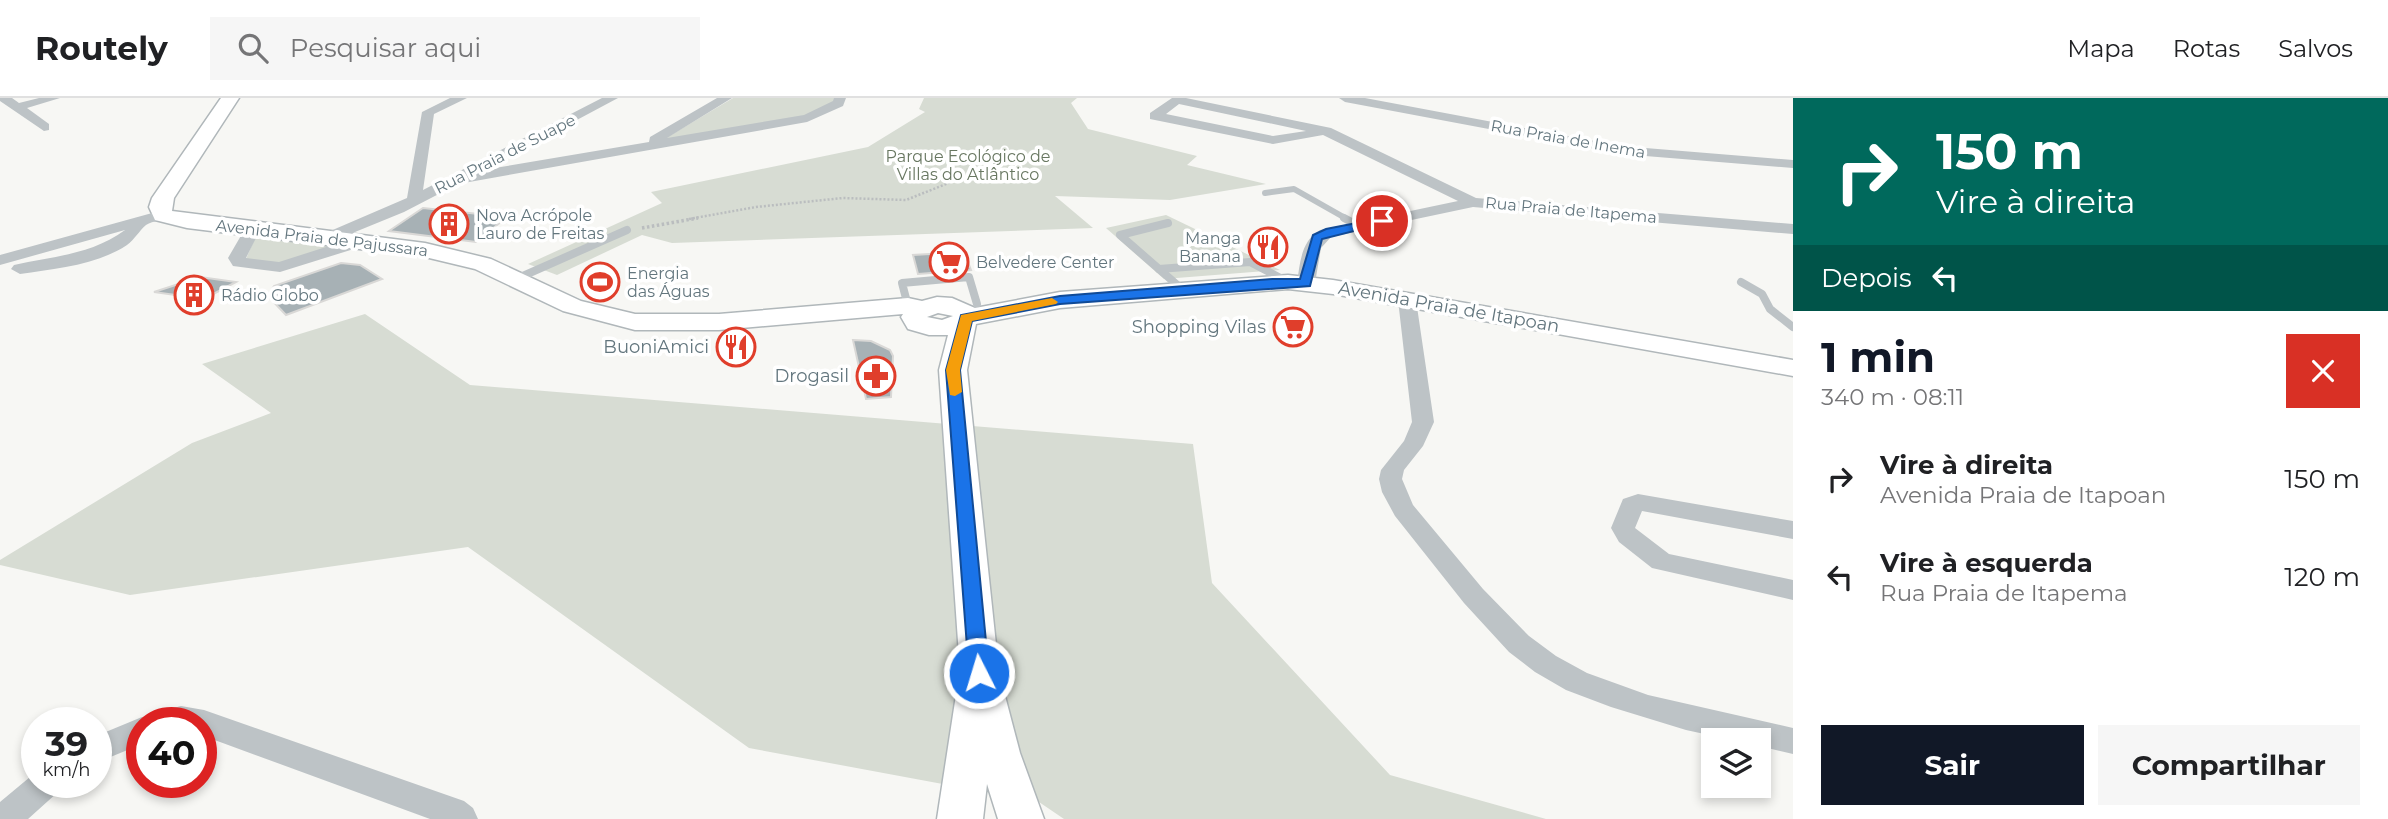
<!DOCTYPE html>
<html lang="pt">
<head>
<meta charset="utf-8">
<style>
	:root { --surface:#fff; --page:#f6f6f6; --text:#202124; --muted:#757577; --line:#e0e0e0; --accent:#111827 }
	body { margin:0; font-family:Montserrat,sans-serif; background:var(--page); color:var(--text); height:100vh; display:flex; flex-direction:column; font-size:26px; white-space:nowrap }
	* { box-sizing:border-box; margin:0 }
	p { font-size:23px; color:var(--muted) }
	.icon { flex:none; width:38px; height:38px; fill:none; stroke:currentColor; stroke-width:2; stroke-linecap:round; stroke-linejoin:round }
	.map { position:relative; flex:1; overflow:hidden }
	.side { display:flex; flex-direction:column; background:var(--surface); width:595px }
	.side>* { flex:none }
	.guide { background:#00695c; color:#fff; overflow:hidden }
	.controls { position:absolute; left:1701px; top:630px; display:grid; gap:14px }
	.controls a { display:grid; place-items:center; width:70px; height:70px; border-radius:0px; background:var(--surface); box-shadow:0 4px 10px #0003; font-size:35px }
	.speed { position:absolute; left:21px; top:609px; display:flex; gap:14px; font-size:35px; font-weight:700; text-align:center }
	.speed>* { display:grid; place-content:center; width:91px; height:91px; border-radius:50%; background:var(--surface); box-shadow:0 4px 10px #0003; line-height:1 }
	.speed small { font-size:18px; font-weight:400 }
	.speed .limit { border:10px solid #d22; background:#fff; color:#111 }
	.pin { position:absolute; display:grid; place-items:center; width:60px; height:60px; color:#fff; margin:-30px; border:4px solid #fff; border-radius:50%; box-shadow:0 2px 7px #0007 }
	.me { position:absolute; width:77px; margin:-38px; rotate:355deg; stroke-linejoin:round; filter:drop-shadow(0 0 5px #0008) }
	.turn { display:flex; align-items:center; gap:24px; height:147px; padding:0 28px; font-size:32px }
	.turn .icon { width:91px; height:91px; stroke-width:2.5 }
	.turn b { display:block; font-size:49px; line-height:60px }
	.then { display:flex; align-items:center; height:66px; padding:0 28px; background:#0003; gap:14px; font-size:26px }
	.round { display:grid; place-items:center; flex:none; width:74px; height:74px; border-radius:0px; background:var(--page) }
	.summary { display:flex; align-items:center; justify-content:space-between; height:119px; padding:0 28px }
	h1 { font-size:42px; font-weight:700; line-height:52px; color:var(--accent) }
	.cta { display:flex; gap:14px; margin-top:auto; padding:14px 28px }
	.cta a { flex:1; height:80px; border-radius:0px; background:var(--accent); color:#fff; font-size:28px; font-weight:700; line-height:80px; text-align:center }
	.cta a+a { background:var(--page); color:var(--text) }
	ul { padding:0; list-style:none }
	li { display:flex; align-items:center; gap:21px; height:98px; padding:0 28px }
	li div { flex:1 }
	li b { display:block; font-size:26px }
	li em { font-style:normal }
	header { display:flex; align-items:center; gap:42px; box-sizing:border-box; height:98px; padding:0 35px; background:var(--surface); border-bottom:2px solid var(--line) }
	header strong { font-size:33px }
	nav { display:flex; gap:38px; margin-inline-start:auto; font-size:24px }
	.search { width:490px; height:63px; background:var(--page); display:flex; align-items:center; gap:18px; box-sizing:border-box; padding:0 24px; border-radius:0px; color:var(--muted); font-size:26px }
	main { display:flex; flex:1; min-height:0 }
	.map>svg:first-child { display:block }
	.green { fill:#d7dcd3 }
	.building { fill:#a7b1b5; stroke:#d9d8d6; stroke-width:2 }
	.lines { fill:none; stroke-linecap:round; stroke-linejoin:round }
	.secondary-casing { stroke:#b0b7ba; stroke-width:3 }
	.path-far1 { stroke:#babdbf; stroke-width:2.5; stroke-dasharray:2 2; stroke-linecap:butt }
	.path { stroke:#babdbf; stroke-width:3.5; stroke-dasharray:2.5 2.5; stroke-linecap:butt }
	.lane-far1 { stroke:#bdc3c6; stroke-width:6 }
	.lane { stroke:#bdc3c6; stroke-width:8 }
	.street { fill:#bdc3c6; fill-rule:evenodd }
	.secondary { fill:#fff; fill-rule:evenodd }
	.route { fill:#1a73e8; stroke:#114b97; stroke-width:2 }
	.slow { fill:#f59e0b }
	.labels { text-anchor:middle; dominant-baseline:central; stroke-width:7; stroke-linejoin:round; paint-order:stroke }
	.far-street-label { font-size:16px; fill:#63767e; stroke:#fff }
	.far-park-label { font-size:16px; fill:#687761; stroke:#fff }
	.far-poi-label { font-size:16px; fill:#63767e; stroke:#fff; text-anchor:start }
	.street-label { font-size:18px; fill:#63767e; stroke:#fff }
	.poi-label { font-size:18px; fill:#63767e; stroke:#fff; text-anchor:end }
</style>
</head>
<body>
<header>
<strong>Routely</strong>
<div class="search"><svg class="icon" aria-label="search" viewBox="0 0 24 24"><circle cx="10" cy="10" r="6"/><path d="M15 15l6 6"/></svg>Pesquisar aqui</div>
<nav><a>Mapa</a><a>Rotas</a><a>Salvos</a></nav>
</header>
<main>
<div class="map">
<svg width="1793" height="721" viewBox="0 0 1793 721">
	<rect width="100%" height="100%" fill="#f7f7f4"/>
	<g class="green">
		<polygon points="733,0 835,0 836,4 803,19 656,46"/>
		<polygon points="924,0 1077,0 1071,5 1088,31 1197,58 1187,67 1266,86 1170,102 1055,98 1093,130 672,145 642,137 557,177 528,166 662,105 651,94 868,49 925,14 919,11"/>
		<polygon points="1166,117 1280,172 1164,181 1106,130"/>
		<polygon points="255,140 331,148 280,165 246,161"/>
		<polygon points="365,216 470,287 1193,346 1212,485 1390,677 1546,721 1064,721 1039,704 749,650 468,449 130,497 0,467 0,462 192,345 271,315 202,266"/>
	</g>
	<g class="building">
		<polygon points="423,110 460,114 507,119 476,144 389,133"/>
		<polygon points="964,154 971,172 918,176 913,157"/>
		<polygon points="341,165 360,167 382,181 286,217 268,198 274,188"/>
		<polygon points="200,179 236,184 204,201 154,194"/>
		<polygon points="853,242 871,243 890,252 893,258 891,299 866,301"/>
	</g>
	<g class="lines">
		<defs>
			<path id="secondary" d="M221,0h18l-65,100 -2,13 253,32 66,16 90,42 54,13h84l189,-16 14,3 15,-4 15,1 23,10 85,-16 228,-17 45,5 460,80v16l-460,-82 -45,-5 -228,19 -84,16 -9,46 32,303 21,80 24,66h-46l-11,-35 -4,35h-46l19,-124 5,-11 -22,-314 9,-35h-19l-21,-6 -7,-12 2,-3 -184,16h-84l-72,-19 -88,-42 -50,-12 -238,-29 -32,-8 -6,-13 3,-9zM938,215l15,3 -11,4 -15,-3z"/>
		</defs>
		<use href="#secondary" class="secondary-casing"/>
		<polyline class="path-far1" points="689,121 756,109 843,100 906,102 951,84"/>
		<polyline class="path" points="642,130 698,120"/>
		<polyline class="lane-far1" points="1265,95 1294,91 1347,121"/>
		<g class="lane">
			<polyline points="1344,120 1359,128"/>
			<polyline points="1168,125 1120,137 1183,192"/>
			<polyline points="1159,171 1250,164 1288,184"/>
			<polyline points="516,181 627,132"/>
			<polyline points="1741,184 1762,196 1770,211 1793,229"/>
			<polyline points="908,208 902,185 969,179 977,206"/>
		</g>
		<g class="street">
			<polygon points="0,0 12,0 19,5 39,0 60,0 27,10 49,26 49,32 44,33 0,3"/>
			<polygon points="450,0 467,0 434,16 423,92 602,0 618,0 483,72 649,44 650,39 717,0 732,0 667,40 804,17 833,3 834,0 846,0 843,8 807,24 458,86 404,114 333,143 321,143 319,140 321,137 407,100 422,14"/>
			<path d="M1172,0h14l145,30 145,70 317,26v10l-320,-27 -142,30 -10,11 -6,35 -9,5 -9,-5c3,-20 4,-42 23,-53l138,-29 -135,-66 -50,9 -123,-25v-6zM1179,6l127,27 -33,5 -107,-22z"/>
			<polygon points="1339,0 1365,0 1621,48 1793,62 1793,70 1621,56 1345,4"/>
			<path d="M163,112l8,5c-7,7 -18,5 -25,10 -7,6 -11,14 -19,20 -30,20 -72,24 -107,29l-9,-5 3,-4c39,-9 77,-10 111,-35l-125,35v-10z"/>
			<polygon points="252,127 260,132 246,160 279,164 351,141 359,146 357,150 280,174 233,168 228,160 246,129"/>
			<polygon points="1407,197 1416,202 1434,324 1423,348 1404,372 1402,381 1413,407 1483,491 1529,538 1556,558 1587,575 1648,597 1793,630 1793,656 1759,648 1759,642 1732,642 1686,632 1611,609 1566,592 1535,574 1509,554 1464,505 1395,418 1382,394 1379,381 1381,372 1404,343 1412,324 1398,202"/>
			<polygon points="1638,396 1793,423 1793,441 1642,413 1635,430 1669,456 1793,482 1793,502 1652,470 1619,444 1611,430 1623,401"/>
			<polygon points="181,608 204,612 464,703 473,710 478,721 430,721 201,637 201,625 142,625 142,646 96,665 96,638 142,619 149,621 151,616"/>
			<polygon points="36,674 37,684 63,684 58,694 28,721 0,721 0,704"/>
		</g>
		<use href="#secondary" class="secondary"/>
	</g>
	<polygon class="route" points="1382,120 1387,123 1386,125 1322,141 1310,188 1060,206 972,223 960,272 989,575 986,580 979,583 972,580 969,575 946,272 961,217 1060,198 1272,181 1300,181 1313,137 1326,131"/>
	<polygon class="slow" points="1052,200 1058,204 1056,206 972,223 960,272 962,294 955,298 950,297 946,272 961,217"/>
	<defs>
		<symbol id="building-ring" viewBox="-11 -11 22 22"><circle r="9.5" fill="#fff" stroke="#e03e2b" stroke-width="1.5"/><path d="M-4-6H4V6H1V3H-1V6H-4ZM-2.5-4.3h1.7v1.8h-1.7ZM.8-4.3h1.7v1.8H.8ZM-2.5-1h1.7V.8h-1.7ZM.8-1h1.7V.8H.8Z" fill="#e03e2b"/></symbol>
		<symbol id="restaurant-ring" viewBox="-11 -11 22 22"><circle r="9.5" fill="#fff" stroke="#e03e2b" stroke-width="1.5"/><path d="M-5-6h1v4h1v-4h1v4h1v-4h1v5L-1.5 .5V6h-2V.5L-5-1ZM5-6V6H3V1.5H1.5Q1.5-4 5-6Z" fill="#e03e2b"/></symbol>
		<symbol id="supermarket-ring" viewBox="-11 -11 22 22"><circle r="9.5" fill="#fff" stroke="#e03e2b" stroke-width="1.5"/><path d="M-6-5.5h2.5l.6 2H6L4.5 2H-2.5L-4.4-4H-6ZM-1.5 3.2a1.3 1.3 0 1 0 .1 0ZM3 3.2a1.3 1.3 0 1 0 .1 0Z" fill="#e03e2b"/></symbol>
		<symbol id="stadium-ring" viewBox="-11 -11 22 22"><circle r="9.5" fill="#fff" stroke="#e03e2b" stroke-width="1.5"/><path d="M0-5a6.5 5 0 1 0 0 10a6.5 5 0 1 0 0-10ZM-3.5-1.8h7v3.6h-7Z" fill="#e03e2b"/></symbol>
		<symbol id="pharmacy-ring" viewBox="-11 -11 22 22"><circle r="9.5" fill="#fff" stroke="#e03e2b" stroke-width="1.5"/><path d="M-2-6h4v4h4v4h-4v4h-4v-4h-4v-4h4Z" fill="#e03e2b"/></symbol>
	</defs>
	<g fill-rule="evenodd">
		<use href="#building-ring" x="427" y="104" width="44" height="44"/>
		<use href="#restaurant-ring" x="1246" y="127" width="44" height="44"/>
		<use href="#supermarket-ring" x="927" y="142" width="44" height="44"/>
		<use href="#stadium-ring" x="578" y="162" width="44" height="44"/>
		<use href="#building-ring" x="172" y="175" width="44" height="44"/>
		<use href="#supermarket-ring" x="1271" y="207" width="44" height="44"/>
		<use href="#restaurant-ring" x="714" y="227" width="44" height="44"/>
		<use href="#pharmacy-ring" x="854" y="256" width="44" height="44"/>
	</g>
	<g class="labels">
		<g class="far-street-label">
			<text transform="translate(1568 41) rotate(10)">Rua Praia de Inema</text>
			<text transform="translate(505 56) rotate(-27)">Rua Praia de Suape</text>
			<text transform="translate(1571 112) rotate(5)">Rua Praia de Itapema</text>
			<text transform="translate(322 140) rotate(7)">Avenida Praia de Pajussara</text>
		</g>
		<g class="far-park-label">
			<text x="968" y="58">Parque Ecológico de<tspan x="968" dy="18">Villas do Atlântico</tspan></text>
		</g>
		<g class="far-poi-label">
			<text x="476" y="117">Nova Acrópole<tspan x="476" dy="18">Lauro de Freitas</tspan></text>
			<text x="1241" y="140" text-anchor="end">Manga<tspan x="1241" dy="18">Banana</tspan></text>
			<text x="976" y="164">Belvedere Center</text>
			<text x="627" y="175">Energia<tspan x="627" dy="18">das Águas</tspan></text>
			<text x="221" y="197">Rádio Globo</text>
		</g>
		<g class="street-label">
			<text transform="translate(1449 209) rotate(10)">Avenida Praia de Itapoan</text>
		</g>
		<g class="poi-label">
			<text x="1266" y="229">Shopping Vilas</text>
			<text x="709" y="249">BuoniAmici</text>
			<text x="849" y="278">Drogasil</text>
		</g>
	</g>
</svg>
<div class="controls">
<a><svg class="icon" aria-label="layers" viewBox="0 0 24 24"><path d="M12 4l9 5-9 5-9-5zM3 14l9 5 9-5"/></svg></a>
</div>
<div class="speed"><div>39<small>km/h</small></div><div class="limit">40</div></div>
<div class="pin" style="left:1382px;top:123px;background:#d93025"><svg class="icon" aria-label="arrive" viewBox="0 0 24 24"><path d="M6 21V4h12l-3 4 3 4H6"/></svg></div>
<svg class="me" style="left:979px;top:575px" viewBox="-20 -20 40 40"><circle r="17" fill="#1a73e8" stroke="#fff" stroke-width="3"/><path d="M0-11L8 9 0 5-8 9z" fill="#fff"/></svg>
</div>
<section class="side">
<div class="guide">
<div class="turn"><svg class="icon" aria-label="right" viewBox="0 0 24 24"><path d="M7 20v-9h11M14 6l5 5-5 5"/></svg><div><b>150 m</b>Vire à direita</div></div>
<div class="then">Depois<svg class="icon" aria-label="left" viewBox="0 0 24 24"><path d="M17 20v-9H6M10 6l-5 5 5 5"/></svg></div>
</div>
<div class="summary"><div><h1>1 min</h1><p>340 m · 08:11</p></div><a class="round" style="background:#d93025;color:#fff"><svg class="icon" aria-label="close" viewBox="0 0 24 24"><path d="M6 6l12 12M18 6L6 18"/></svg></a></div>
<ul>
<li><svg class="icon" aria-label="right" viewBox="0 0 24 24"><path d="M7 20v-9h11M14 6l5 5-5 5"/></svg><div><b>Vire à direita</b><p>Avenida Praia de Itapoan</p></div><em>150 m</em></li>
<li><svg class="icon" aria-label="left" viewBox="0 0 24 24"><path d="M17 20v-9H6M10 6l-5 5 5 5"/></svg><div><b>Vire à esquerda</b><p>Rua Praia de Itapema</p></div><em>120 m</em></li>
</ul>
<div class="cta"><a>Sair</a><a>Compartilhar</a></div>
</section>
</main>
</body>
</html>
